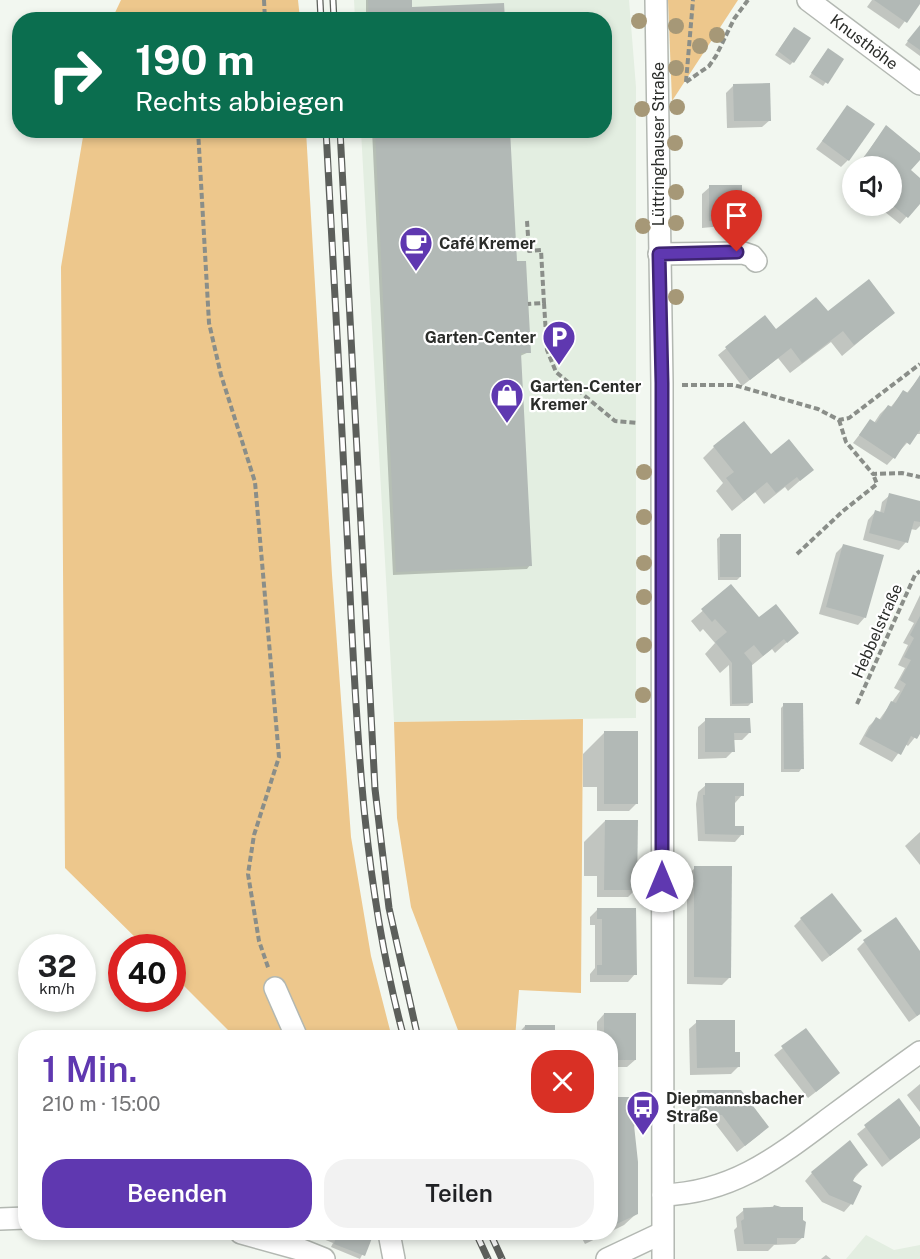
<!DOCTYPE html>
<html lang="de">
<head>
<meta charset="utf-8">
<style>
	:root { --surface:#fff; --page:#f2f2f2; --text:#202124; --muted:#757577; --accent:#5f38b0 }
	body { margin:0; font-family:"Public Sans",sans-serif; background:var(--page); color:var(--text); height:100vh; display:flex; flex-direction:column; font-size:22px; white-space:nowrap }
	* { box-sizing:border-box; margin:0 }
	p { font-size:20px; color:var(--muted) }
	.icon { flex:none; width:33px; height:33px; fill:none; stroke:currentColor; stroke-width:2; stroke-linecap:round; stroke-linejoin:round }
	.map { position:relative; flex:1; overflow:hidden }
	.panel { position:absolute; left:18px; top:1030px; width:600px; height:210px; display:flex; flex-direction:column; background:var(--surface); border-radius:24px; box-shadow:0 3px 9px #0003 }
	.panel>* { flex:none }
	.hud { position:absolute; left:12px; top:12px; width:600px; height:126px; border-radius:24px; box-shadow:0 3px 9px #0003; background:#0b6e4f; color:#fff; overflow:hidden }
	.buttons { position:absolute; left:842px; top:156px; display:grid; gap:12px }
	.buttons a { display:grid; place-items:center; width:60px; height:60px; border-radius:50%; background:var(--surface); box-shadow:0 3px 9px #0003; font-size:30px }
	.speed { position:absolute; left:18px; top:934px; display:flex; gap:12px; font-size:30px; font-weight:700; text-align:center }
	.speed>* { display:grid; place-content:center; width:78px; height:78px; border-radius:50%; background:var(--surface); box-shadow:0 3px 9px #0003; line-height:1 }
	.speed small { font-size:15px; font-weight:400 }
	.speed .limit { border:9px solid #d22; background:#fff; color:#111 }
	.pin { position:absolute; display:grid; place-items:center; width:51px; height:51px; color:#fff; margin:-62px -26px; border-radius:50% 50% 50% 0; rotate:-45deg; box-shadow:0 0 6px #0007 }
	.pin .icon { rotate:45deg }
	.me { position:absolute; width:66px; margin:-33px; rotate:0deg; stroke-linejoin:round; filter:drop-shadow(0 0 4px #0008) }
	.turn { display:flex; align-items:center; gap:21px; height:126px; padding:0 24px; font-size:27px }
	.turn .icon { width:78px; height:78px; stroke-width:2.5 }
	.turn b { display:block; font-size:42px; line-height:51px }
	.round { display:grid; place-items:center; flex:none; width:63px; height:63px; border-radius:24px; background:var(--page) }
	.summary { display:flex; align-items:center; justify-content:space-between; height:102px; padding:0 24px }
	h1 { font-size:36px; font-weight:600; line-height:45px; color:var(--accent) }
	.button { display:flex; gap:12px; margin-top:auto; padding:12px 24px }
	.button a { flex:1; height:69px; border-radius:24px; background:var(--accent); color:#fff; font-size:24px; font-weight:600; line-height:69px; text-align:center }
	.button a+a { background:var(--page); color:var(--text) }
	.map>svg:first-child { display:block }
	.built { fill:#e3eee1 }
	.green { fill:#edc78c }
	.shadow { fill:#0003 }
	.building { fill:#b2b9b6 }
	.lines { fill:none; stroke-linecap:round; stroke-linejoin:round }
	.minor-casing { stroke:#b3b8b2; stroke-width:24 }
	.path { stroke:#8a8e89; stroke-width:4; stroke-dasharray:6 3; stroke-linecap:butt }
	.minor { stroke:#fff; stroke-width:21 }
	.rail-casing { stroke:#5c5f5b; stroke-width:7 }
	.rail { stroke:#fff; stroke-width:4.5; stroke-dasharray:14; stroke-linecap:butt }
	.tree { fill:#a69877 }
	.route-casing { stroke:#3e2472; stroke-width:15 }
	.route { stroke:#5f38b0; stroke-width:10 }
	.labels { text-anchor:middle; dominant-baseline:central; stroke-width:4.5; stroke-linejoin:round; paint-order:stroke }
	.street-label { font-size:16px; fill:#2a2c29; stroke:#fff }
	.poi-label { font-size:16px; font-weight:bold; fill:#2a2c29; stroke:#fff; text-anchor:start }
</style>
</head>
<body>
<div class="map">
<svg width="920" height="1259" viewBox="0 0 920 1259">
	<rect width="100%" height="100%" fill="#f2f7f0"/>
	<g class="built">
		<polygon points="354,0 629,0 636,87 636,718 394,722 361,131 604,130 604,20 355,19"/>
		<polygon points="866,1235 894,1250 920,1245 920,1259 846,1259"/>
	</g>
	<g class="green">
		<polygon points="121,0 298,0 300,19 112,19"/>
		<polygon points="668,0 738,0 672,101"/>
		<polygon points="84,131 306,131 332,575 351,837 371,956 392,1038 236,1038 173,975 172,948 146,948 65,868 61,267"/>
		<polygon points="583,719 581,993 519,990 515,1038 461,1038 411,907 397,818 394,722"/>
	</g>
	<g class="shadow">
		<polygon points="366,0 410,0 410,8 504,20 366,20"/>
		<polygon points="872,0 920,0 920,1 899,29 867,7"/>
		<polygon points="920,26 920,56 905,45"/>
		<polygon points="791,32 793,62 790,65 775,55"/>
		<polygon points="825,53 842,60 823,86 809,77"/>
		<polygon points="734,85 770,120 762,127 727,128 726,93"/>
		<polygon points="848,107 848,160 841,167 816,149"/>
		<polygon points="886,127 920,155 909,171 920,180 920,201 900,224 880,208 891,206 891,195 896,190 891,186 891,166 857,166"/>
		<polygon points="372,130 509,130 515,263 529,352 520,356 530,565 527,569 393,575"/>
		<polygon points="710,187 741,217 733,225 702,228 702,194"/>
		<polygon points="827,313 893,313 842,356 831,342 790,373 778,358 742,386 718,355 765,317 776,331"/>
		<polygon points="920,377 920,434 915,434 887,465 853,443 870,421 874,423 880,414 888,406 890,408 903,392 906,394"/>
		<polygon points="714,447 771,456 812,470 788,491 785,487 764,504 755,492 732,511 716,491 723,483 703,458"/>
		<polygon points="890,495 920,503 920,526 916,530 910,529 906,542 899,550 863,540 868,520 875,512 880,513 882,502"/>
		<polygon points="720,536 740,577 737,580 718,580 717,539"/>
		<polygon points="844,545 865,617 858,625 819,614 836,553"/>
		<polygon points="731,586 759,619 797,633 775,653 772,649 751,666 751,703 748,706 730,706 729,665 720,673 705,654 715,643 703,629 700,632 691,621"/>
		<polygon points="920,595 920,731 908,746 905,744 892,762 859,744 869,726 876,719 879,720 900,691 894,688 905,668 898,665 908,645 903,643 914,623 908,620"/>
		<polygon points="784,705 802,768 799,772 781,772 781,708"/>
		<polygon points="706,720 749,733 742,740 733,740 733,751 726,758 698,759 698,727"/>
		<polygon points="604,733 637,803 629,811 597,811 597,787 583,787 583,754"/>
		<polygon points="706,785 742,795 735,803 733,828 742,834 735,842 698,841 696,804 698,792"/>
		<polygon points="605,821 635,890 628,897 597,897 597,876 584,876 584,842"/>
		<polygon points="920,832 920,865 905,846"/>
		<polygon points="695,868 730,977 722,985 687,984 687,875"/>
		<polygon points="597,910 635,974 628,982 590,982 590,974 595,968 595,925 590,925 590,917"/>
		<polygon points="801,919 853,938 822,962 794,926"/>
		<polygon points="864,942 920,953 920,1014 909,1022 857,949"/>
		<polygon points="604,1014 635,1060 627,1067 610,1067 610,1038 597,1038 597,1022"/>
		<polygon points="697,1022 734,1054 738,1067 731,1074 690,1075 689,1029"/>
		<polygon points="525,1026 554,1035 583,1038 514,1038"/>
		<polygon points="806,1030 831,1080 808,1098 774,1055"/>
		<polygon points="920,1084 920,1112 907,1095"/>
		<polygon points="698,1091 760,1134 737,1152 714,1122 692,1122 691,1099"/>
		<polygon points="610,1098 636,1124 633,1128 636,1214 624,1225 610,1232"/>
		<polygon points="899,1100 920,1129 920,1137 882,1167 857,1134"/>
		<polygon points="866,1165 851,1182 860,1187 851,1204 844,1212 822,1202 805,1181 812,1173"/>
		<polygon points="778,1206 803,1237 795,1244 774,1245 768,1251 737,1251 734,1230 737,1227 736,1217 744,1210"/>
		<polygon points="326,1233 373,1233 360,1259 331,1247 333,1243 323,1239"/>
		<polygon points="579,1233 608,1233 585,1244"/>
		<polygon points="826,1255 831,1259 821,1259"/>
	</g>
	<g class="building">
		<polygon points="368,0 412,0 412,7 504,3 505,20 369,20"/>
		<polygon points="874,0 920,0 920,4 907,23"/>
		<polygon points="920,25 920,50 907,41"/>
		<polygon points="794,27 811,38 794,63 778,51"/>
		<polygon points="828,48 844,59 828,84 811,73"/>
		<polygon points="770,83 771,121 734,121 733,84"/>
		<polygon points="847,105 875,124 849,161 822,141"/>
		<polygon points="886,125 920,153 920,160 911,170 920,178 920,204 908,218 891,204 891,194 902,181 891,172 891,166 884,166 877,161 873,166 859,165"/>
		<polygon points="375,130 510,130 517,261 526,261 531,353 521,353 532,566 396,572"/>
		<polygon points="709,185 742,185 742,218 709,221"/>
		<polygon points="869,279 895,313 854,345 843,331 802,363 791,348 750,380 725,347 765,315 776,329 816,297 828,311"/>
		<polygon points="920,375 920,430 910,445 906,442 895,459 859,435 870,419 876,423 888,405 892,407 903,390 908,393"/>
		<polygon points="744,421 771,454 789,439 814,470 800,481 797,477 776,493 767,482 744,501 726,478 734,472 713,446"/>
		<polygon points="889,493 920,501 920,522 914,521 908,543 869,533 875,510 884,513"/>
		<rect x="720" y="534" width="21" height="43"/>
		<polygon points="843,544 884,555 866,618 826,607"/>
		<polygon points="731,584 759,617 776,604 799,633 787,643 784,639 763,656 754,645 744,653 752,663 753,703 732,704 732,663 715,642 727,632 715,619 712,622 701,609"/>
		<polygon points="920,616 920,734 917,739 911,736 901,755 865,736 876,717 881,720 891,701 896,703 906,684 900,680 911,660 904,657 914,638 910,635"/>
		<polygon points="783,703 803,703 804,769 784,769"/>
		<polygon points="705,718 750,718 751,733 734,733 735,752 705,752"/>
		<rect x="604" y="731" width="34" height="73"/>
		<polygon points="705,783 744,783 744,796 735,796 735,826 744,826 744,835 705,834 703,795 705,795"/>
		<polygon points="605,820 638,820 637,890 604,890"/>
		<polygon points="694,866 732,866 731,978 694,977"/>
		<polygon points="832,893 862,931 830,956 800,918"/>
		<polygon points="597,908 636,908 637,975 597,975 597,965 602,965 602,919 597,919"/>
		<polygon points="896,917 920,951 920,1014 917,1016 863,940"/>
		<polygon points="604,1013 636,1013 636,1060 610,1060 610,1038 604,1038"/>
		<polygon points="696,1020 735,1020 735,1052 740,1052 740,1067 697,1068"/>
		<polygon points="525,1025 555,1025 555,1033 584,1033 584,1038 525,1038"/>
		<polygon points="806,1028 840,1073 816,1092 781,1046"/>
		<polygon points="697,1090 741,1090 769,1127 745,1146 722,1115 698,1115"/>
		<polygon points="610,1097 637,1097 637,1125 634,1125 638,1162 638,1214 610,1227"/>
		<polygon points="899,1098 920,1127 920,1138 890,1160 864,1125"/>
		<polygon points="850,1140 868,1165 856,1174 853,1181 862,1186 853,1205 829,1195 811,1172"/>
		<polygon points="774,1205 781,1207 803,1207 803,1220 806,1222 804,1238 777,1238 777,1244 744,1244 741,1221 744,1219 743,1208 773,1207"/>
		<polygon points="327,1233 374,1233 365,1256 334,1244 335,1240 326,1236"/>
	</g>
	<g class="lines">
		<defs>
			<g id="minor">
				<polyline points="656,0 662,383 663,1259"/>
				<polyline points="808,0 920,84"/>
				<polyline points="659,254 743,253 752,256 756,261"/>
				<polyline points="275,988 297,1038"/>
				<path d="M663,1195c68,-2 112,-36 164,-75 31,-23 62,-46 93,-68"/>
				<polyline points="0,1219 26,1218"/>
				<polyline points="241,1233 299,1249 324,1259"/>
				<polyline points="389,1233 394,1259"/>
				<polyline points="607,1259 662,1233"/>
			</g>
		</defs>
		<use href="#minor" class="minor-casing"/>
		<g class="path">
			<polyline points="264,0 265,20"/>
			<polyline points="686,82 709,66 716,56 734,19 748,0"/>
			<polyline points="686,82 693,0"/>
			<polyline points="198,130 209,323 221,375 255,482 279,757 254,835 248,874 259,941 269,970"/>
			<polyline points="527,221 529,251 541,250 544,303 528,304"/>
			<polyline points="544,303 547,350 556,372 615,421 638,423"/>
			<polyline points="682,385 734,385 818,409 839,420 849,418 920,364"/>
			<polyline points="839,420 846,442 873,474 902,473 920,477"/>
			<polyline points="797,554 843,511 877,484 873,474"/>
			<polyline points="857,704 915,575 920,571"/>
		</g>
		<use href="#minor" class="minor"/>
		<defs>
			<g id="rail">
				<polyline points="320,0 321,20"/>
				<polyline points="333,0 334,20"/>
				<path d="M326,130c8,141 15,281 22,422 8,163 13,327 56,486"/>
				<polyline points="340,130 375,789 389,908 418,1038"/>
				<polyline points="476,1233 488,1259"/>
				<polyline points="490,1233 502,1259"/>
			</g>
		</defs>
		<use href="#rail" class="rail-casing"/>
		<use href="#rail" class="rail"/>
	</g>
	<g class="tree">
		<circle cx="639" cy="21" r="8"/>
		<circle cx="676" cy="26" r="8"/>
		<circle cx="717" cy="35" r="8"/>
		<circle cx="700" cy="46" r="8"/>
		<circle cx="676" cy="68" r="8"/>
		<circle cx="677" cy="107" r="8"/>
		<circle cx="642" cy="109" r="8"/>
		<circle cx="675" cy="143" r="8"/>
		<circle cx="676" cy="192" r="8"/>
		<circle cx="676" cy="223" r="8"/>
		<circle cx="643" cy="226" r="8"/>
		<circle cx="676" cy="297" r="8"/>
		<circle cx="644" cy="472" r="8"/>
		<circle cx="644" cy="517" r="8"/>
		<circle cx="644" cy="563" r="8"/>
		<circle cx="644" cy="597" r="8"/>
		<circle cx="644" cy="645" r="8"/>
		<circle cx="643" cy="695" r="8"/>
	</g>
	<g class="lines">
		<defs>
			<polyline id="route" points="662,881 662,383 659,254 737,252"/>
		</defs>
		<use href="#route" class="route-casing"/>
		<use href="#route" class="route"/>
	</g>
	<defs>
		<symbol id="cafe-pin" viewBox="-11 -11 22 30"><path d="M0 17L-7.5 6A9.5 9.5 0 1 1 7.5 6Z" fill="#5f38b0" stroke="#fff"/><path d="M-5.5-4.5H6V0H3Q3 3.5 0 3.5H-2.5Q-5.5 3.5-5.5 0ZM3-3.2v2h1.7v-2ZM-6 4.5H4V6H-6Z" fill="#fff"/></symbol>
		<symbol id="parking-pin" viewBox="-11 -11 22 30"><path d="M0 17L-7.5 6A9.5 9.5 0 1 1 7.5 6Z" fill="#5f38b0" stroke="#fff"/><path d="M-3.5-5.5H1a3.5 3.5 0 0 1 0 7H-1V5.5H-3.5ZM-1-3.4V-.6H.8a1.4 1.4 0 0 0 0-2.8Z" fill="#fff"/></symbol>
		<symbol id="shop-pin" viewBox="-11 -11 22 30"><path d="M0 17L-7.5 6A9.5 9.5 0 1 1 7.5 6Z" fill="#5f38b0" stroke="#fff"/><path d="M-5-2.5h2.3a2.7 3.5 0 0 1 5.4 0H5L5.5 6h-11ZM-1.5-2.5h3a1.5 2.3 0 0 0-3 0Z" fill="#fff"/></symbol>
		<symbol id="bus-pin" viewBox="-11 -11 22 30"><path d="M0 17L-7.5 6A9.5 9.5 0 1 1 7.5 6Z" fill="#5f38b0" stroke="#fff"/><path d="M-5-6H5V4H4V6H2V4H-2V6H-4V4H-5ZM-3.5-4V0h7V-4ZM-3.5 1.2v1.5H-2V1.2ZM2 1.2v1.5H3.5V1.2Z" fill="#fff"/></symbol>
	</defs>
	<g fill-rule="evenodd">
		<use href="#cafe-pin" x="397" y="224" width="38" height="52"/>
		<use href="#parking-pin" x="540" y="318" width="38" height="52"/>
		<use href="#shop-pin" x="488" y="376" width="38" height="52"/>
		<use href="#bus-pin" x="624" y="1088" width="38" height="52"/>
	</g>
	<g class="labels">
		<g class="street-label">
			<text transform="translate(864 42) rotate(37)">Knusthöhe</text>
			<text transform="translate(658 144) rotate(-90)">Lüttringhauser Straße</text>
			<text transform="translate(877 631) rotate(-66)">Hebbelstraße</text>
		</g>
		<g class="poi-label">
			<text x="439" y="243">Café Kremer</text>
			<text x="536" y="337" text-anchor="end">Garten-Center</text>
			<text x="530" y="386">Garten-Center<tspan x="530" dy="18">Kremer</tspan></text>
			<text x="666" y="1098">Diepmannsbacher<tspan x="666" dy="18">Straße</tspan></text>
		</g>
	</g>
</svg>
<div class="buttons">
<a><svg class="icon" aria-label="sound" viewBox="0 0 24 24"><path d="M4 9h4l5-4v14l-5-4H4zM17 9q2 3 0 6"/></svg></a>
</div>
<div class="speed"><div>32<small>km/h</small></div><div class="limit">40</div></div>
<div class="pin" style="left:737px;top:252px;background:#d93025"><svg class="icon" aria-label="arrive" viewBox="0 0 24 24"><path d="M6 21V4h12l-3 4 3 4H6"/></svg></div>
<svg class="me" style="left:662px;top:881px" viewBox="-20 -20 40 40"><circle r="19" fill="#fff"/><path d="M0-13L10 11 0 6-10 11z" fill="#5f38b0"/></svg>
<div class="hud">
<div class="turn"><svg class="icon" aria-label="right" viewBox="0 0 24 24"><path d="M7 20v-9h11M14 6l5 5-5 5"/></svg><div><b>190 m</b>Rechts abbiegen</div></div>
</div>
<section class="panel">
<div class="summary"><div><h1>1 Min.</h1><p>210 m · 15:00</p></div><a class="round" style="background:#d93025;color:#fff"><svg class="icon" aria-label="close" viewBox="0 0 24 24"><path d="M6 6l12 12M18 6L6 18"/></svg></a></div>
<div class="button"><a>Beenden</a><a>Teilen</a></div>
</section>
</div>
</body>
</html>
